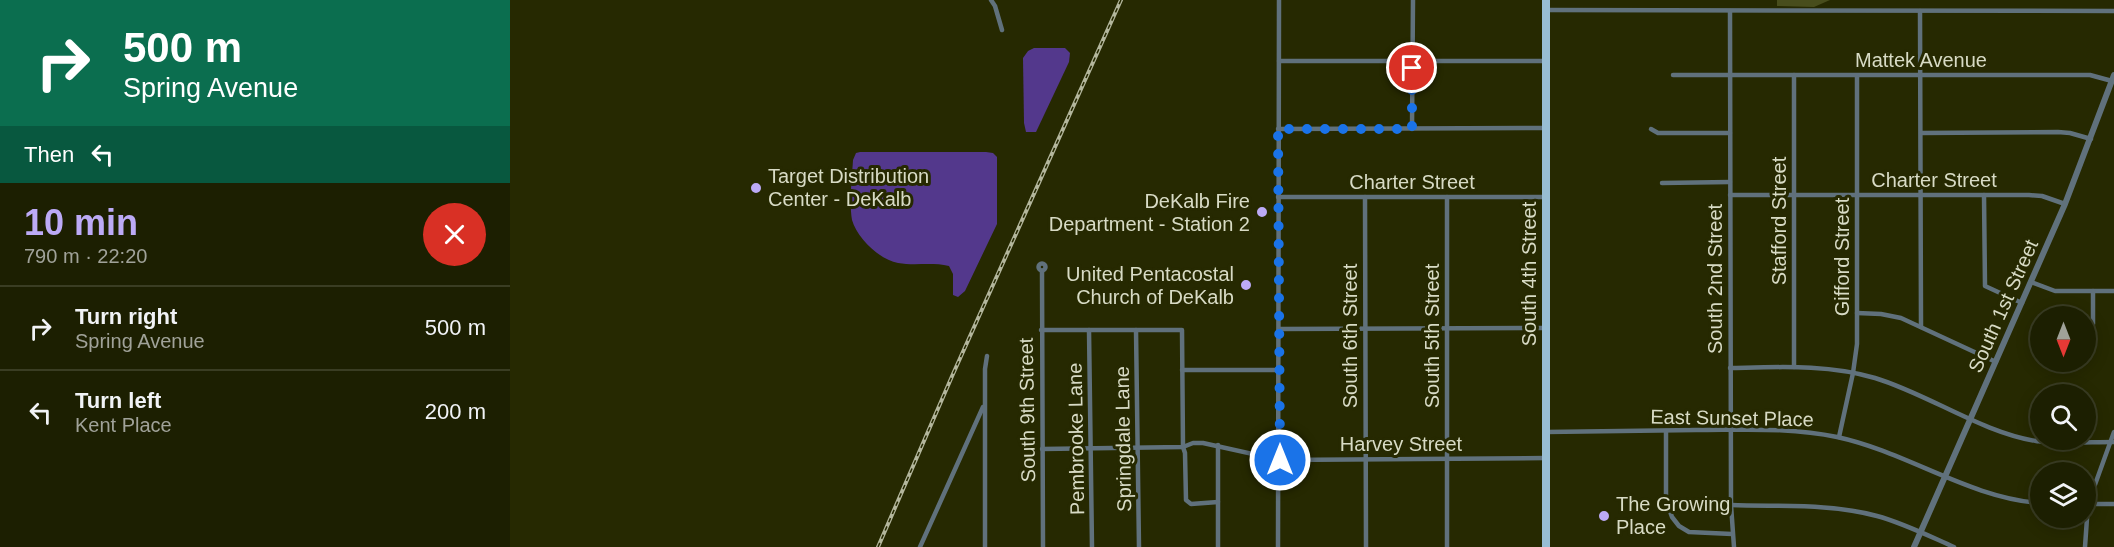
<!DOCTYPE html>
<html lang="en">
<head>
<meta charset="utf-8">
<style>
	:root { --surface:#1c1f01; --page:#292c10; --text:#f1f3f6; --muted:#a0a299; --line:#3a3d23; --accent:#bcaaf6 }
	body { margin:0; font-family:Arial,sans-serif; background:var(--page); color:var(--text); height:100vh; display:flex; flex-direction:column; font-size:22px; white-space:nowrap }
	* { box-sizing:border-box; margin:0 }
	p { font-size:20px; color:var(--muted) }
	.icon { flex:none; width:33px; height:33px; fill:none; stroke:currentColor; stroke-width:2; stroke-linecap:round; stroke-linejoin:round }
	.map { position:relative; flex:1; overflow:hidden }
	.details { display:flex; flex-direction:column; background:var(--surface); width:510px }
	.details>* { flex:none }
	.hud { background:#0b6e4f; color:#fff; overflow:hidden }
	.needle { width:39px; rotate:180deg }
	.tools { position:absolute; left:1520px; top:306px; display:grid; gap:12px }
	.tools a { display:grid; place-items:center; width:66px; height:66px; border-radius:50%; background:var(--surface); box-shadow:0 3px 15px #0003,0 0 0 2px var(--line); font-size:30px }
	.pin { position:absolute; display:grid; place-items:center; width:51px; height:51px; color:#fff; margin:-26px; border:3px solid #fff; border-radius:50%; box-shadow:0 2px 6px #0007 }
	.me { position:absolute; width:66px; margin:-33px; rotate:0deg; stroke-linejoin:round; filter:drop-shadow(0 0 4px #0008) }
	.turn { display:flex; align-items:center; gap:21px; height:126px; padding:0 24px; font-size:27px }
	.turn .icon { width:78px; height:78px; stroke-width:2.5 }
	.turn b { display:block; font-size:42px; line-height:51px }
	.then { display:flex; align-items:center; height:57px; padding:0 24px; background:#0003; gap:12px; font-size:22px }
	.round { display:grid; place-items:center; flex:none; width:63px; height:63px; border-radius:32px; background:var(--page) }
	.headline { display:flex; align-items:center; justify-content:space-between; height:102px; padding:0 24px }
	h1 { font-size:36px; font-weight:700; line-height:45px; color:var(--accent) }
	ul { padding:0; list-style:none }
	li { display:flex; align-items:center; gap:18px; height:84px; padding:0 24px; border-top:2px solid var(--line) }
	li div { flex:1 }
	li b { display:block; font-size:22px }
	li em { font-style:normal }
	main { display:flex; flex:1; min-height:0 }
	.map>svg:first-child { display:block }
	.green { fill:#484d1c }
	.water { fill:#53388c }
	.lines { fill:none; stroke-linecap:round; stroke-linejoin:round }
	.minor { stroke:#60717c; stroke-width:4.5 }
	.tertiary { stroke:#60717c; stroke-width:6 }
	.primary { stroke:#98bdd3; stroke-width:8 }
	.rail-casing { stroke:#b3b69c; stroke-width:4 }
	.rail { stroke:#262901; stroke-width:1.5; stroke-dasharray:4.5; stroke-linecap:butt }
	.route { stroke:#1a73e8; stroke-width:10; stroke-dasharray:0 18 }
	.poi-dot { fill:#bcaaf6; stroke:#262901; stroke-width:2 }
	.labels { text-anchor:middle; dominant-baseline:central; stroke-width:6; stroke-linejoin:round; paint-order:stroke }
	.street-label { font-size:20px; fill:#d8dbc5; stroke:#262901 }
	.poi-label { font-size:20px; fill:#d8dbc5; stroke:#262901; text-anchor:start }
</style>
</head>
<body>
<main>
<section class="details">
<div class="hud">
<div class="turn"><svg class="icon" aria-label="right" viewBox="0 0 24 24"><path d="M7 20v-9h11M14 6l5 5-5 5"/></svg><div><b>500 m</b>Spring Avenue</div></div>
<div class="then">Then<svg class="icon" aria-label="left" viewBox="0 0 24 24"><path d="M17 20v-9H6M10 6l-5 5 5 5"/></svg></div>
</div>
<div class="headline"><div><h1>10 min</h1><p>790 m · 22:20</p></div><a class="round" style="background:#d93025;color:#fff"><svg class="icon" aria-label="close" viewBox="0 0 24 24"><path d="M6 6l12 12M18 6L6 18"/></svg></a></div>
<ul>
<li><svg class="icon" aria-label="right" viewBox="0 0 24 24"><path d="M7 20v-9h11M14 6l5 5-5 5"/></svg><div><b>Turn right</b><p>Spring Avenue</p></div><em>500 m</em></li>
<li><svg class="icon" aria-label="left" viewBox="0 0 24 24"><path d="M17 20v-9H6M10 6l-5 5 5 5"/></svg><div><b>Turn left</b><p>Kent Place</p></div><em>200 m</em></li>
</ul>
</section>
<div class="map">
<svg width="1604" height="547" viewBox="0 0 1604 547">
	<rect width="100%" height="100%" fill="#262901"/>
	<polygon class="green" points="1267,0 1320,0 1304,7 1267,6"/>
	<g class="water">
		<polygon points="524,48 555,48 560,53 559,62 526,132 516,132 514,123 513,58 518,51"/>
		<path d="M350,152h126l7,1 4,4v67l-32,67 -7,6 -5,-2v-21l-4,-8c-17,-4 -35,0 -51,-3 -18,-3 -41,-25 -46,-43 -3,-17 0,-43 1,-60l3,-7z"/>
	</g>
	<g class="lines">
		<g class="minor">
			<polyline points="481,0 485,6 492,30"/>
			<polyline points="1036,10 1604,11"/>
			<polyline points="1220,11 1221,505 1224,547"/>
			<polyline points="1410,11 1411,327"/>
			<polyline points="769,61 1036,61"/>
			<polyline points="1163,75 1580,75 1602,81"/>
			<polyline points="1284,75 1284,367"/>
			<polyline points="768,129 1036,128"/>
			<polyline points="902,129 903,0"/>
			<polyline points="1141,129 1148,133 1220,133"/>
			<polyline points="1411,133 1548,132 1560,133 1581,139"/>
			<polyline points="1152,183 1220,182"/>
			<polyline points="1220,195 1519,195 1532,196 1555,204"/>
			<polyline points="1474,195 1475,286 1512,303"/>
			<polyline points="768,197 1035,197"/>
			<polyline points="855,197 856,547"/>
			<polyline points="937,197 937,547"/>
			<circle cx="532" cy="267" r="3.5"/>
			<polyline points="532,272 533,547"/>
			<polyline points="1521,282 1545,291 1604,291"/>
			<polyline points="1347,313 1371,314 1391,318 1486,362"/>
			<polyline points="1583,324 1583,291"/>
			<polyline points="769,329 1036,328"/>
			<polyline points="531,330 672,330 673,447 675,453 676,500 681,504 708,502"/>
			<polyline points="579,330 582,547"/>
			<polyline points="626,330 629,547"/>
			<path d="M1220,368c49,-1 98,-4 145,10 53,16 108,55 161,63 25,3 53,1 78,1"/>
			<polyline points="672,370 769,370"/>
			<polyline points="1547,394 1548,392"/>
			<polyline points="1156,431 1156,500 1162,517 1169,526 1179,532 1222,534"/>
			<path d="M1036,432c50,-1 100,-1 150,-2 47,0 95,-3 141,7 70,15 132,61 203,66"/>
			<polyline points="1329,437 1343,373 1347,344 1347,76"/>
			<polyline points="1527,441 1530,433"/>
			<polyline points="708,445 708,547"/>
			<polyline points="532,449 673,447 683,443 693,443 770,460 1036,458"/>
			<polyline points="1575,504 1604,504"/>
			<path d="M1221,505c48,2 99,-2 146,11 26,7 52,20 77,31"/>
			<polyline points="410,547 473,407"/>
			<polyline points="475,547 475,369 477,356"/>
			<polyline points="768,547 769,0"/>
			<polyline points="1575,547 1578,504 1604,432"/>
		</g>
		<polyline class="tertiary" points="1404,547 1555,204 1604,75"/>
		<polyline class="primary" points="1036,547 1036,0"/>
		<defs>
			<polyline id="rail" points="368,547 443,374 611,0"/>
		</defs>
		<use href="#rail" class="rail-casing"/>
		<use href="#rail" class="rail"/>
	</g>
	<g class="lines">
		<polyline class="route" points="770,460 768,129 902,129 902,68"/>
	</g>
	<g class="poi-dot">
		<circle cx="246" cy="188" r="6"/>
		<circle cx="752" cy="212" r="6"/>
		<circle cx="736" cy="285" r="6"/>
		<circle cx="1094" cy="516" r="6"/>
	</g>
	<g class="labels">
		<g class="street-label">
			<text x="1411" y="60">Mattek Avenue</text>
			<text x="1424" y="180">Charter Street</text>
			<text x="902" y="182">Charter Street</text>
			<text transform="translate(1269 221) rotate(-90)">Stafford Street</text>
			<text transform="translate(1332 257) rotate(-90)">Gifford Street</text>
			<text transform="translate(1019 274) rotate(-90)">South 4th Street</text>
			<text transform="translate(1205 279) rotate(-90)">South 2nd Street</text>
			<text transform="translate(1493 306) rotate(-66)">South 1st Street</text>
			<text transform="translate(840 336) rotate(-90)">South 6th Street</text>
			<text transform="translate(922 336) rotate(-90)">South 5th Street</text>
			<text transform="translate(517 410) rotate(-91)">South 9th Street</text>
			<text transform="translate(1222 418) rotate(1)">East Sunset Place</text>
			<text transform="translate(566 439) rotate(-91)">Pembrooke Lane</text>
			<text transform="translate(613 439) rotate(-91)">Springdale Lane</text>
			<text x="891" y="444">Harvey Street</text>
		</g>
		<g class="poi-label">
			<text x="258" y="176">Target Distribution<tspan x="258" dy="23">Center - DeKalb</tspan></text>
			<text x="740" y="201" text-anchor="end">DeKalb Fire<tspan x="740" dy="23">Department - Station 2</tspan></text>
			<text x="724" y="274" text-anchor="end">United Pentacostal<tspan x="724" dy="23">Church of DeKalb</tspan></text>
			<text x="1106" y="504">The Growing<tspan x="1106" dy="23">Place</tspan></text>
		</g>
	</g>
</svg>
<div class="tools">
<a><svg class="needle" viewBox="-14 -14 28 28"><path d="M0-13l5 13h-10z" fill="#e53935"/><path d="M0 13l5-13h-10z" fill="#a0a299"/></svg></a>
<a><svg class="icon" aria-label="search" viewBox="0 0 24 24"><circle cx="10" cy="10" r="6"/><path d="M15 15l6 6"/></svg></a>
<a><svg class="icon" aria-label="layers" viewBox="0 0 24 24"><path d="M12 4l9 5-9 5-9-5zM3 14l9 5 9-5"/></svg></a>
</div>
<div class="pin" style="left:902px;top:68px;background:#d93025"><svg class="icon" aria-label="arrive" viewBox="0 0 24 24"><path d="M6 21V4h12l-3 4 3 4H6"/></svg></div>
<svg class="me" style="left:770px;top:460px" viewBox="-20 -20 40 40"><circle r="17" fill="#1a73e8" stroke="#fff" stroke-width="3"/><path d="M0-11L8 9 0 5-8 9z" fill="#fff"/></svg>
</div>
</main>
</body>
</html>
